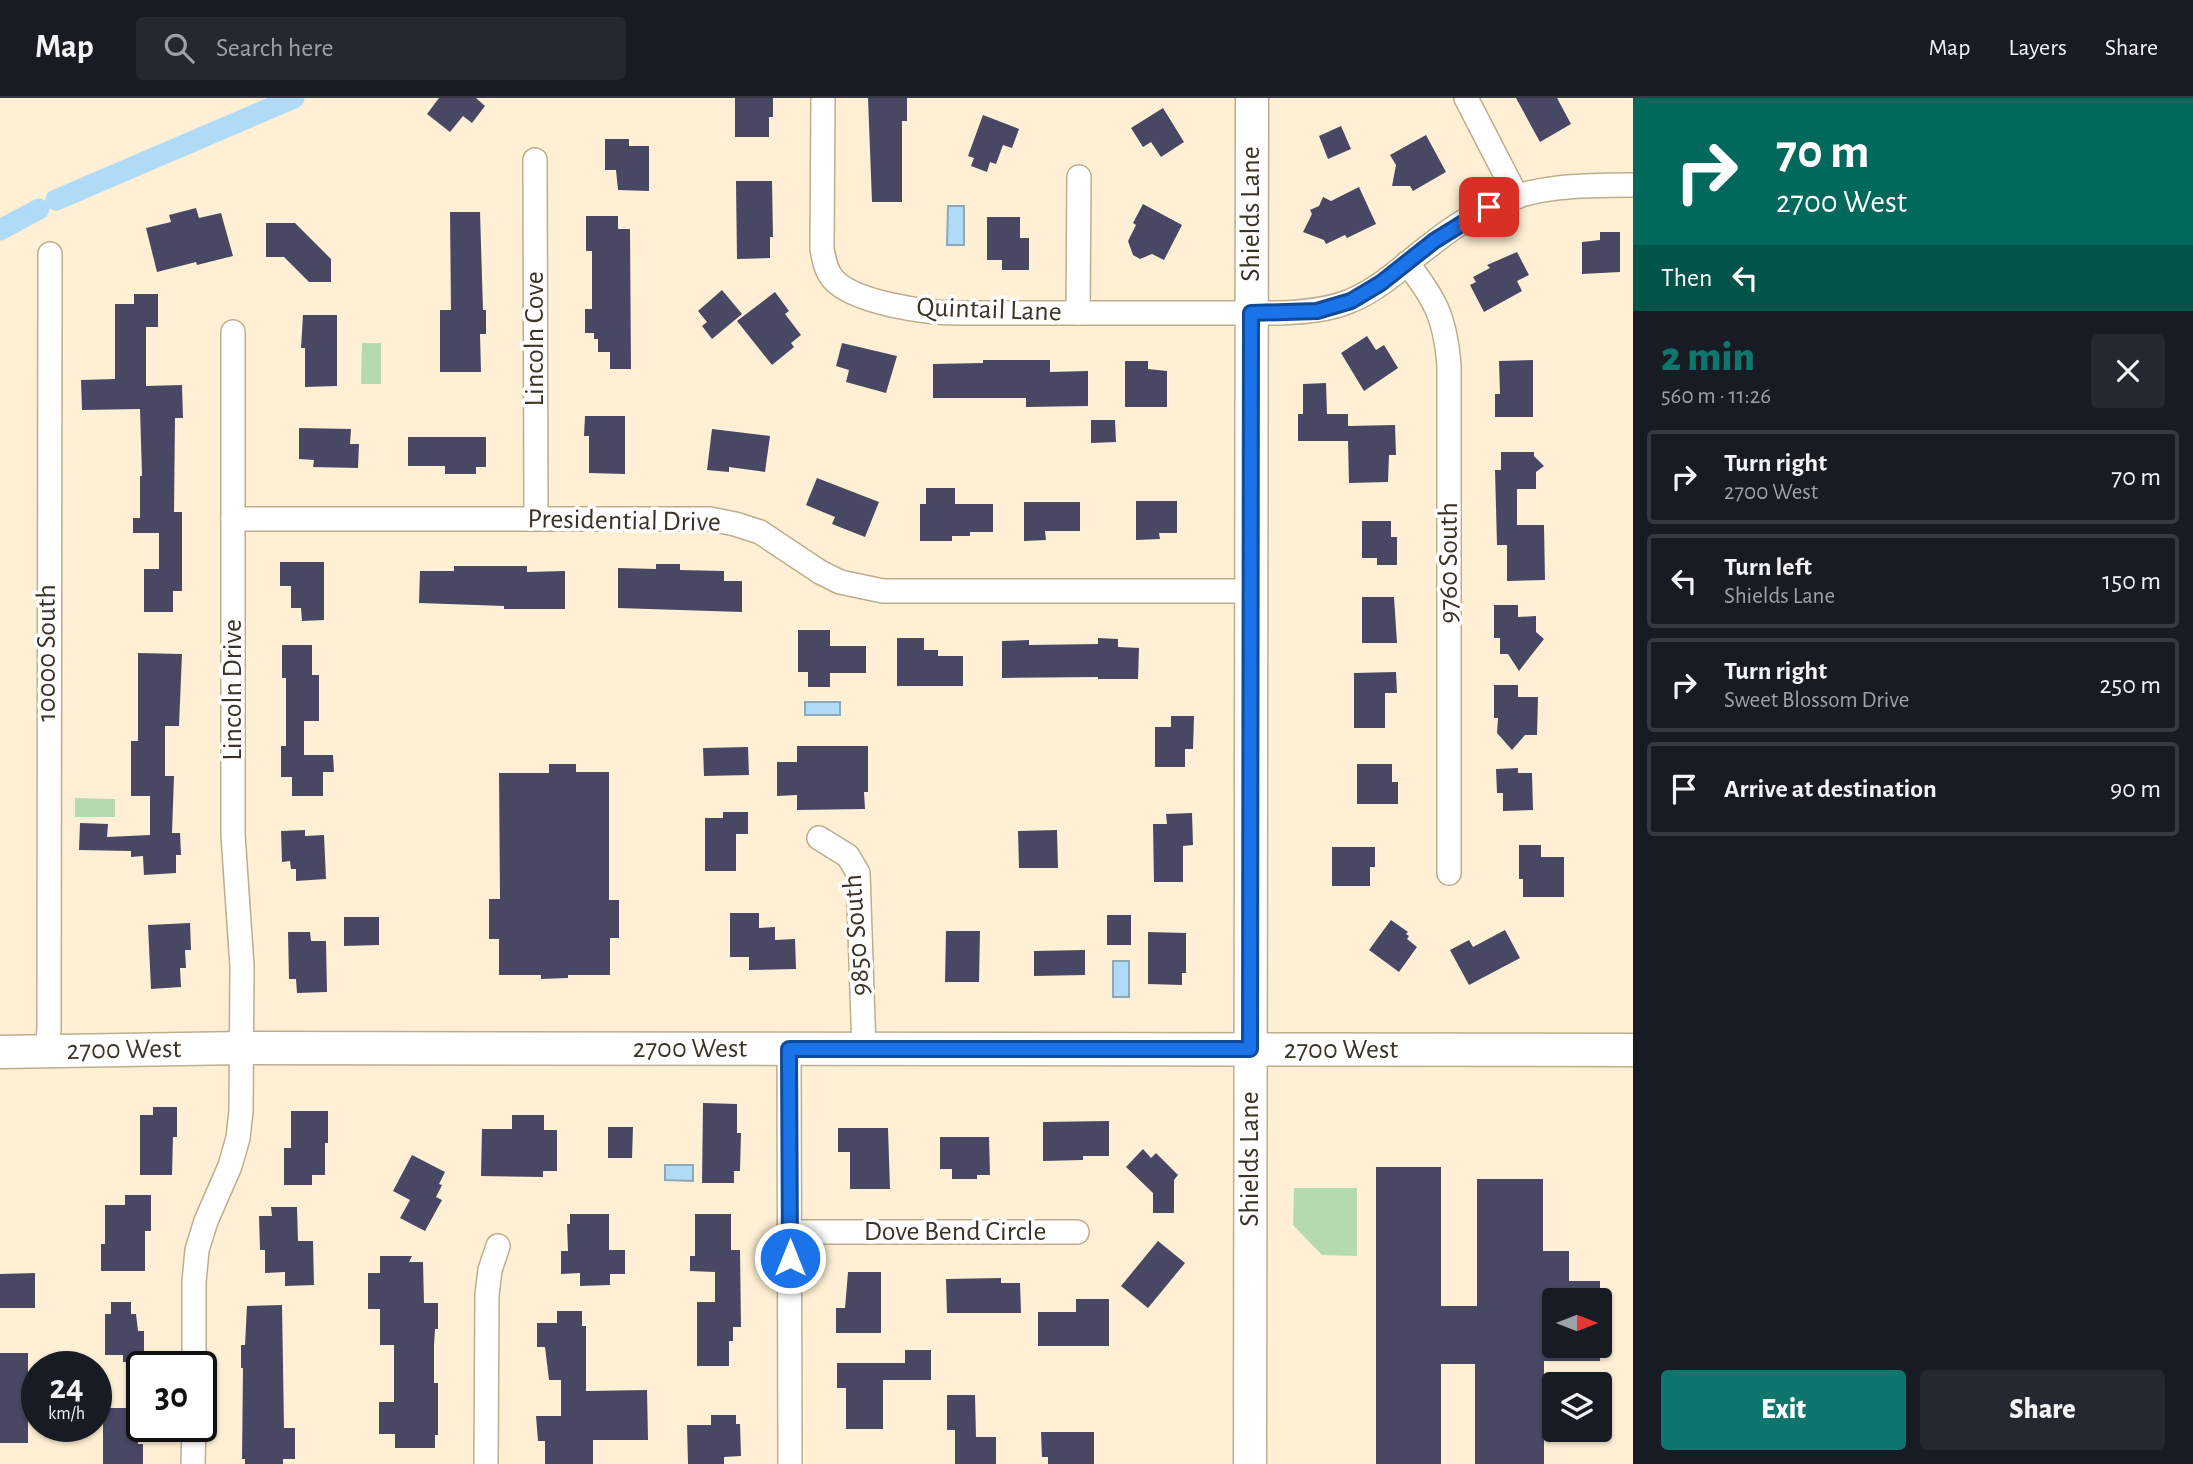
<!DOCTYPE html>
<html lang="en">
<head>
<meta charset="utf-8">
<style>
	:root { --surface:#171b24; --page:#242831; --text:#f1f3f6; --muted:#9ea1a6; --line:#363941; --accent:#0f766e }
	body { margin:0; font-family:"Alegreya Sans",sans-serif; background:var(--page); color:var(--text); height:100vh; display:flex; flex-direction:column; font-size:26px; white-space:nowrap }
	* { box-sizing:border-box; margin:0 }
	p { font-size:23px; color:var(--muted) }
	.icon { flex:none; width:38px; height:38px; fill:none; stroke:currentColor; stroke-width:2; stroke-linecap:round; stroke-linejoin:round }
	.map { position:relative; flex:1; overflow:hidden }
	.details { display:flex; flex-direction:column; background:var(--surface); width:560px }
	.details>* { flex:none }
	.banner { background:#00695c; color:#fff; overflow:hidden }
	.needle { width:46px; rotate:90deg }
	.controls { position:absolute; left:1542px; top:1190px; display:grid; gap:14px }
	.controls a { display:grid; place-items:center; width:70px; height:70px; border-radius:7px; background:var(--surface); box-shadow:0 2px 5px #0004; font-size:35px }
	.speed { position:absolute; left:21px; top:1253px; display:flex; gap:14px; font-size:35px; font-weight:700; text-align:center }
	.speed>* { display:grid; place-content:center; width:91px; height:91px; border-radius:50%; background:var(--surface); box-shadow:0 2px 5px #0004; line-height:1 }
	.speed small { font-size:18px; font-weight:400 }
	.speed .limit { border:4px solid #111; border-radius:10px; background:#fff; color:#111 }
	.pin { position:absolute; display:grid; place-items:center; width:60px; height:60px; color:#fff; margin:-30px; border-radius:14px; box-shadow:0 4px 10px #0006 }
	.me { position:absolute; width:77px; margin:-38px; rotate:0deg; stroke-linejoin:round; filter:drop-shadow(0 0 5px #0008) }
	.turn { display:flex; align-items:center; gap:24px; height:147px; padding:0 28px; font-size:32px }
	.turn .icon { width:91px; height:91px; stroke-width:2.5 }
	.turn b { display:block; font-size:49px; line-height:60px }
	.then { display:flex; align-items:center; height:66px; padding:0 28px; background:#0003; gap:14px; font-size:26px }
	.round { display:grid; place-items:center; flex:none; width:74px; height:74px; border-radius:7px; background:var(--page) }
	.headline { display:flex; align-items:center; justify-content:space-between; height:119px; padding:0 28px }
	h1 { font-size:42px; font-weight:800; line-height:52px; color:var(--accent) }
	.action { display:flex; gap:14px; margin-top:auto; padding:14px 28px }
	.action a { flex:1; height:80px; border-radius:7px; background:var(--accent); color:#fff; font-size:28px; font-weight:800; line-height:80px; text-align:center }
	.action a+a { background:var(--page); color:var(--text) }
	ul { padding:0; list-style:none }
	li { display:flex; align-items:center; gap:21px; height:94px; margin:0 14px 10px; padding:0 14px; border:4px solid var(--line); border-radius:7px }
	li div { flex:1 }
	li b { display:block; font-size:26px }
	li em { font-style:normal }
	header { display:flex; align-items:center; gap:42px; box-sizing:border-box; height:98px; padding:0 35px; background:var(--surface); border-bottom:2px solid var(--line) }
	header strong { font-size:33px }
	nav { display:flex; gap:38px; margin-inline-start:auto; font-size:24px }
	.search { width:490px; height:63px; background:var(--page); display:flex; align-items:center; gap:18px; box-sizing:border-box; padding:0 24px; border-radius:7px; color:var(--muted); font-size:26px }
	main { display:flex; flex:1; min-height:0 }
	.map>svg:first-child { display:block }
	.green { fill:#b6daaf }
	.water { fill:#b0dbf6; stroke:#8da9b8; stroke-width:2 }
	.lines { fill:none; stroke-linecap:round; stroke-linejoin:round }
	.canal { stroke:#b0dbf6; stroke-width:21 }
	.building { fill:#484865 }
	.street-casing { stroke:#bead8d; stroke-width:26 }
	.secondary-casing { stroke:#bead8d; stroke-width:35 }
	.street { stroke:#fff; stroke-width:23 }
	.secondary { stroke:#fff; stroke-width:32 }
	.route-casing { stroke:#114b97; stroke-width:18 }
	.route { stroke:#1a73e8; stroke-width:12 }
	.labels { text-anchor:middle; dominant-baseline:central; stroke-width:7; stroke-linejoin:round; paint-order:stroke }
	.street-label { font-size:28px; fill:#3a3326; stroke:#fff }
</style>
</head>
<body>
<header>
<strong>Map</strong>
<div class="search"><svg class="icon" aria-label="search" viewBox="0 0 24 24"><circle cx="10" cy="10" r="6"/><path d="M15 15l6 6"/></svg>Search here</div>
<nav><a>Map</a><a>Layers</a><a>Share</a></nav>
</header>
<main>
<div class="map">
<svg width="1633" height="1366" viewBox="0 0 1633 1366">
	<rect width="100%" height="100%" fill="#fff0d5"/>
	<g class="green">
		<polygon points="362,245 381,245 381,286 361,286"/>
		<polygon points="75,700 115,701 115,719 75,719"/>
		<polygon points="1294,1090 1357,1090 1357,1158 1322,1157 1293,1127"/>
	</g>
	<g class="water">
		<polygon points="948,108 964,108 964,147 947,147"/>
		<rect x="805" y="604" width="35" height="13"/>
		<rect x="1113" y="863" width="16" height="36"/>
		<polygon points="665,1067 693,1067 693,1083 665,1082"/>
	</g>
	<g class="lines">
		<g class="canal">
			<polyline points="56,102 294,0"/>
			<polyline points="0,132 39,111"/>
		</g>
	</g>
	<g class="building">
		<polygon points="439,0 476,0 485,8 472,25 463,18 450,34 427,16"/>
		<polygon points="735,0 773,0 773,19 769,19 769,39 735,39"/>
		<polygon points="868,0 907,0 907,23 902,23 902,104 872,104"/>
		<polygon points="1516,0 1557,0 1571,26 1540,44"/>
		<polygon points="1163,10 1184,44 1161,59 1151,44 1143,49 1131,30"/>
		<polygon points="983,17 1019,31 1012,50 1003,47 996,66 990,64 987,74 971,68 974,60 968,58"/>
		<polygon points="1341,28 1351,51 1328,61 1319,38"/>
		<polygon points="1426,37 1446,74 1413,93 1410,88 1392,88 1396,67 1390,57"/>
		<polygon points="605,41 629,41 629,48 649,48 649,93 618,92 616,72 605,72"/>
		<polygon points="736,83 772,83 773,139 770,139 770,160 737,161"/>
		<polygon points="1359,89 1376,126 1347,140 1345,137 1326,146 1324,142 1303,134 1312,116 1310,112 1319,108 1323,99 1331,103"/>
		<polygon points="1143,106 1182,127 1164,162 1152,156 1140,161 1133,157 1128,143 1136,127 1133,125"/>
		<polygon points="196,110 199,120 221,115 233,158 197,167 196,164 157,174 146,130 171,124 169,117"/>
		<polygon points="450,114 480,114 483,212 486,212 486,236 480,236 481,274 440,274 440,212 451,212"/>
		<polygon points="586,118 618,118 618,131 630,131 631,271 610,271 610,254 598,254 598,241 594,241 594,235 585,235 585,211 592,211 592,153 586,153"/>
		<polygon points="987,119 1020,119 1020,140 1029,140 1029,172 1002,172 1002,162 987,162"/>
		<polygon points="266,125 295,125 331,161 331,184 309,184 284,159 266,159"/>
		<polygon points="1600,134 1620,134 1620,174 1582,176 1582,144 1600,142"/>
		<polygon points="1517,154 1529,177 1517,183 1522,193 1484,214 1470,187 1476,184 1473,179 1490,170 1487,167"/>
		<polygon points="722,192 742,216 712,241 702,228 707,224 698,213"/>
		<polygon points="775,194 789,213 785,216 801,237 791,245 794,249 772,267 737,223"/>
		<polygon points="134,196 158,196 158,229 146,229 146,288 182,287 183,320 175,320 174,414 182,414 182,493 173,493 173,514 144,514 144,471 159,471 159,435 133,435 133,420 140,420 140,378 142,378 140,311 82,312 81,282 115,281 115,206 134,206"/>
		<polygon points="303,217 337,217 337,288 305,289 305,250 301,250"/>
		<polygon points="1367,238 1376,252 1384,247 1398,270 1364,293 1341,255"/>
		<polygon points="842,245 897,258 886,295 846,284 849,272 836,268"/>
		<polygon points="983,262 1050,262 1050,274 1088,273 1088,308 1026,309 1026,300 933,300 933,266 983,265"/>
		<polygon points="1533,262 1533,319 1495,319 1495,296 1500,296 1499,263"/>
		<polygon points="1125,263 1148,263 1148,271 1167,273 1167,309 1125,309"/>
		<polygon points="1326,285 1327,316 1348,316 1348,328 1395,327 1396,357 1389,357 1388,384 1349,385 1348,343 1298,343 1298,316 1303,316 1303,286"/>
		<polygon points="585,318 625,318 625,376 589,375 589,338 584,338"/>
		<polygon points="1091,322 1115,322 1116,344 1091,345"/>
		<polygon points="299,330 351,331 350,346 359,346 358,370 313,369 314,362 299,361"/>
		<polygon points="712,331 770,338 765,374 729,369 729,374 707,372"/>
		<polygon points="408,339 486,339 486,369 476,369 476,376 445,376 445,368 408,368"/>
		<polygon points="1501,354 1534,354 1534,358 1544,368 1536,374 1536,391 1517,391 1517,427 1544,427 1545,482 1507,483 1507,447 1497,447 1495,372 1501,372"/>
		<polygon points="817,380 879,404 865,439 832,426 835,419 806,407"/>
		<polygon points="926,390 955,390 955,406 993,406 993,434 970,434 970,438 952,438 952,443 920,443 920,406 926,406"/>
		<polygon points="1136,403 1177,403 1177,435 1159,435 1160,441 1136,442"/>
		<polygon points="1024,404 1080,404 1080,433 1045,433 1046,442 1024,443"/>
		<polygon points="1362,423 1391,423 1391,439 1397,439 1397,467 1377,467 1377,460 1362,460"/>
		<polygon points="280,464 324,464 324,522 302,523 301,510 291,510 291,488 280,488"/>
		<polygon points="656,466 680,466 680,472 724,473 724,483 742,483 742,514 618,510 618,470 656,471"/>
		<polygon points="454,468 527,468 527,474 565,473 565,511 504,511 504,508 419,505 420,473 454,473"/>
		<polygon points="1362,499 1394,499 1397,545 1362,545"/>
		<polygon points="1494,507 1518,507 1518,519 1536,518 1536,534 1544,541 1519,573 1508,556 1500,556 1500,540 1494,540"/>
		<polygon points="798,532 830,532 830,548 866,548 866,575 830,575 830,589 808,589 808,574 798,574"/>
		<polygon points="897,540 924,540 924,552 938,552 938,558 963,558 963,588 897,588"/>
		<polygon points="1098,540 1118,541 1118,549 1139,550 1138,581 1098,581 1098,579 1002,580 1002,543 1029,542 1029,547 1098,546"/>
		<polygon points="282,547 312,547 312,577 319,577 319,623 304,623 304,657 333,657 334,674 323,674 323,698 292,698 292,679 281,679 281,648 286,648 286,580 282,580"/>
		<polygon points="138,555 182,556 179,628 165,628 165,678 174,678 172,735 180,735 181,757 176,757 176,775 144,777 143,758 131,759 131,753 79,752 80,725 108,726 107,739 150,737 150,698 131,698 131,643 138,643"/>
		<polygon points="1396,574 1397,595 1385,595 1385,630 1354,630 1354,575"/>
		<polygon points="1494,587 1518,587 1518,599 1538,599 1537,637 1525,637 1512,652 1497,635 1498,620 1494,620"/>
		<polygon points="1171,618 1194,618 1193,651 1185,651 1185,669 1155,669 1155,629 1171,629"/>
		<polygon points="797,648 868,648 868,694 864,694 865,711 797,712 797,697 777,698 777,664 797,664"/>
		<polygon points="748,649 749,677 704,678 703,650"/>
		<polygon points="549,666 576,666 576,674 609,674 609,802 619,802 619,840 610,840 610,877 568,877 568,880 541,881 541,877 499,877 499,841 489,841 489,801 500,801 499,675 549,675"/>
		<polygon points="1357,666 1392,666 1392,684 1398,684 1398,706 1357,706"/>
		<polygon points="1518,670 1518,675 1532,675 1533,712 1503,713 1503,695 1497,695 1496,671"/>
		<polygon points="723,714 748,714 748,736 736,736 736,773 705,773 705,720 723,720"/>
		<polygon points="1192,715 1193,747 1183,748 1183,784 1154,784 1153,726 1167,726 1166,716"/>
		<polygon points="305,732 305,738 324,737 326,781 296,783 296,771 291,771 290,763 282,764 281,733"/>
		<polygon points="1057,732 1058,770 1019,770 1018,733"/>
		<polygon points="1519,747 1541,747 1541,759 1564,759 1564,799 1523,799 1523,781 1519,781"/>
		<polygon points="1332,749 1375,749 1375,769 1370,769 1370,788 1332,788"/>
		<polygon points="730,815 759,815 759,830 775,829 775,842 795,841 796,871 749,872 749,859 730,859"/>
		<rect x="1107" y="817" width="24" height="30"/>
		<polygon points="344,819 379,819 379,847 344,848"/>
		<polygon points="1391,822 1408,834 1406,836 1409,838 1407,841 1417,849 1399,874 1369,852"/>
		<polygon points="190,825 191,852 185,852 186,870 180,870 181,889 151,891 148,827"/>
		<polygon points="1505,832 1520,860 1469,887 1450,852 1469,842 1473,849"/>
		<polygon points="946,833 980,833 979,884 945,884"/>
		<polygon points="288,834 310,834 311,843 326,843 327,894 297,895 296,881 289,881"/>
		<polygon points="1148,834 1186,835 1186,875 1182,875 1182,887 1148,886"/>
		<polygon points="1085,852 1085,877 1034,878 1034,853"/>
		<polygon points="703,1005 737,1006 737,1035 741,1035 740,1073 734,1073 734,1085 702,1085"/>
		<polygon points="153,1009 177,1009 177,1039 173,1039 172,1077 140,1077 140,1017 153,1017"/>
		<polygon points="291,1013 328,1013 328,1045 325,1045 325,1077 312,1077 312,1087 284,1087 284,1050 291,1050"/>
		<polygon points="512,1017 544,1017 544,1032 557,1032 557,1073 543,1073 543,1079 481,1078 482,1031 512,1031"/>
		<polygon points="1109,1023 1109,1058 1083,1058 1083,1062 1043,1063 1043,1024"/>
		<polygon points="608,1029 633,1029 632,1060 608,1060"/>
		<polygon points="838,1030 888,1030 890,1091 850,1091 850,1054 838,1054"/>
		<polygon points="940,1039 989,1039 990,1077 977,1077 977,1081 952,1081 952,1071 940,1071"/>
		<polygon points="1143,1051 1151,1060 1156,1055 1178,1077 1174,1082 1174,1115 1153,1115 1153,1095 1126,1069"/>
		<polygon points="412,1057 445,1074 439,1086 442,1087 436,1099 442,1102 425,1133 400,1120 410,1102 393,1093"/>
		<polygon points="1376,1069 1441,1069 1441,1208 1477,1208 1477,1081 1543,1081 1543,1153 1569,1153 1569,1183 1600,1183 1600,1202 1554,1202 1554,1248 1600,1248 1600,1263 1544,1263 1544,1366 1475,1366 1475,1266 1441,1266 1441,1366 1376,1366"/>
		<polygon points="125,1097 151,1097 151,1133 145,1133 145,1173 101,1173 101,1146 105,1146 105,1107 125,1107"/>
		<polygon points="271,1109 297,1109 298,1143 313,1143 314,1187 285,1188 285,1174 265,1175 265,1152 260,1152 259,1118 272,1118"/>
		<polygon points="570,1116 609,1116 609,1152 625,1152 625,1176 610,1176 610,1187 580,1188 580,1175 561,1176 561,1153 568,1153 567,1126 570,1126"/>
		<polygon points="695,1116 731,1116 731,1152 740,1152 741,1229 733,1229 733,1243 729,1243 729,1268 697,1268 697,1204 715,1204 715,1174 690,1173 690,1158 695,1158"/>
		<polygon points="1158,1143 1185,1165 1148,1210 1121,1188"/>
		<polygon points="380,1158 412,1158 409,1164 423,1164 424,1205 438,1205 438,1231 435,1231 434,1247 434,1285 438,1285 438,1337 435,1337 435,1350 395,1350 395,1336 379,1336 379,1304 394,1304 394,1247 380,1247 380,1211 368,1211 368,1175 380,1175"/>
		<polygon points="848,1174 881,1174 881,1235 836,1235 836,1210 845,1210"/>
		<polygon points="35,1175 35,1210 0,1210 0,1176"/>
		<polygon points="1001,1180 1001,1185 1020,1185 1021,1215 947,1215 946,1181"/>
		<polygon points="1076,1201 1109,1201 1109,1248 1038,1248 1038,1214 1076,1214"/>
		<polygon points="111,1204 131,1204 131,1216 136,1216 138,1233 144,1233 144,1265 123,1264 123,1257 105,1257 105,1216 111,1216"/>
		<polygon points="282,1207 284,1330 295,1330 295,1361 283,1361 283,1366 245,1366 245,1361 242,1361 243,1270 241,1270 241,1247 245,1247 247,1208"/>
		<polygon points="557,1213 582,1213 582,1228 586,1228 586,1293 647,1292 648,1342 593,1342 593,1366 545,1366 545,1343 538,1343 536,1318 561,1318 561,1282 549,1282 545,1249 537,1249 537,1225 557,1225"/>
		<polygon points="905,1252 931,1252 931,1282 883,1282 883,1331 846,1331 846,1290 837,1290 837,1265 905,1265"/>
		<rect x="0" y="1255" width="28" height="90"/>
		<polygon points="947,1297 975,1297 976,1339 996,1339 996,1366 955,1366 955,1332 947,1332"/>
		<polygon points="103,1310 138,1310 138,1346 143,1346 143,1366 103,1366"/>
		<polygon points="711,1317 736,1317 736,1326 740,1326 741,1358 724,1359 724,1366 688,1366 687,1327 711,1327"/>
		<polygon points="1041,1334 1094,1334 1094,1366 1048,1366 1048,1359 1042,1359"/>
	</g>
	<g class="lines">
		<defs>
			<g id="street">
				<path d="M823,0l-1,151c2,11 4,22 11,30 21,24 94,34 125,34h324c23,-1 47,-3 68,-12 31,-12 57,-39 83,-58 16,-13 35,-25 54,-35 45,-23 97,-23 146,-23"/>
				<polyline points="1466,0 1517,99"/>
				<polyline points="535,62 536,420"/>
				<path d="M1407,165c29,37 38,55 42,102v508"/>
				<polyline points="1078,215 1079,79"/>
				<polyline points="233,421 710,421 735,426 760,434 820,474 840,484 883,493 1251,493"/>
				<polyline points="819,740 848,758 858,775 864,952"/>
				<polyline points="789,951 790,1366"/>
				<polyline points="47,953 49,931 50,156"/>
				<polyline points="790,1134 1077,1134"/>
				<polyline points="194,1269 194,1184 197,1152 206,1123 230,1068 238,1040 241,1013 242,868 233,737 233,234"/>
				<polyline points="193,1366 194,1328"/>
				<polyline points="486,1366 487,1197 490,1172 498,1148"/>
			</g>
			<g id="secondary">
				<polyline points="0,954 243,950 1633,952"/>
				<polyline points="1250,1366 1252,0"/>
			</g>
		</defs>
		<use href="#street" class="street-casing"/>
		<use href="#secondary" class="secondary-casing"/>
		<use href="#street" class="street"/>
		<use href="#secondary" class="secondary"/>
	</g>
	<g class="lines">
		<defs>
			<polyline id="route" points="790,1160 789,951 1250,951 1251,215 1317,213 1351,203 1381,185 1434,143 1489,109"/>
		</defs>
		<use href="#route" class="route-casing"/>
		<use href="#route" class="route"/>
	</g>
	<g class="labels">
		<g class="street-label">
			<text transform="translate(1251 116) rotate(-90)">Shields Lane</text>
			<text transform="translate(989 212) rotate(2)">Quintail Lane</text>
			<text transform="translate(535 241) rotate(-90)">Lincoln Cove</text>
			<text transform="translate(624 423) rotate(1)">Presidential Drive</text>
			<text transform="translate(1449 465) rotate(-90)">9760 South</text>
			<text transform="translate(47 555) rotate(-90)">10000 South</text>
			<text transform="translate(233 592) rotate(-90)">Lincoln Drive</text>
			<text transform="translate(857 837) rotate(-94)">9850 South</text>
			<text x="690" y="951">2700 West</text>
			<text transform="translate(124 952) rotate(-1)">2700 West</text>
			<text x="1341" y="952">2700 West</text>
			<text transform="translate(1250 1061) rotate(-90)">Shields Lane</text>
			<text x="955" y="1134">Dove Bend Circle</text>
		</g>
	</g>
</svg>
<div class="controls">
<a><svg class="needle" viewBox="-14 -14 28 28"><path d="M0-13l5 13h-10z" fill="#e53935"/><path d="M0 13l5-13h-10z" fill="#9ea1a6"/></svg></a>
<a><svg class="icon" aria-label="layers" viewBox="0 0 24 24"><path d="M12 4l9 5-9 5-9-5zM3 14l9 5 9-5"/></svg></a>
</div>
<div class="speed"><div>24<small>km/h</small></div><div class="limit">30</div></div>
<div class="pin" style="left:1489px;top:109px;background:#d93025"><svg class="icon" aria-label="arrive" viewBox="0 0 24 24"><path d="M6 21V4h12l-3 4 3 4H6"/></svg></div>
<svg class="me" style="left:790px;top:1160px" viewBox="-20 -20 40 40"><circle r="17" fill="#1a73e8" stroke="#fff" stroke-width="3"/><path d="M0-11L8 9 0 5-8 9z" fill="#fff"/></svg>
</div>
<section class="details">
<div class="banner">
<div class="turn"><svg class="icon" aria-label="right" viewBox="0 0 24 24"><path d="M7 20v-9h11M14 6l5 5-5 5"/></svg><div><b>70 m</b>2700 West</div></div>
<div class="then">Then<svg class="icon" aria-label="left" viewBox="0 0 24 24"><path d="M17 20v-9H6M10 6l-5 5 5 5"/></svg></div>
</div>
<div class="headline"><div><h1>2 min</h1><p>560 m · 11:26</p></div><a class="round"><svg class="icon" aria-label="close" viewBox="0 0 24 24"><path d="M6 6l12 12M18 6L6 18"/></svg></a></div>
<ul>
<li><svg class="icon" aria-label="right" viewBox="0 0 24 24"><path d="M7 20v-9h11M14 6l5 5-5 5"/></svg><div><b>Turn right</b><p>2700 West</p></div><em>70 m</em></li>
<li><svg class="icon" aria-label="left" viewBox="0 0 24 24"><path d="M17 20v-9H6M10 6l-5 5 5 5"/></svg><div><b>Turn left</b><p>Shields Lane</p></div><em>150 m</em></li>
<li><svg class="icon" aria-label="right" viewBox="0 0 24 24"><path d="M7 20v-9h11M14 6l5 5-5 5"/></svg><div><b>Turn right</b><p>Sweet Blossom Drive</p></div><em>250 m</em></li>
<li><svg class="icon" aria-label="arrive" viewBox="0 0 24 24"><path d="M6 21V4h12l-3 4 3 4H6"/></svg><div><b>Arrive at destination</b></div><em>90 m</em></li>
</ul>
<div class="action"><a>Exit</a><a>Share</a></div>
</section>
</main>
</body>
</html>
